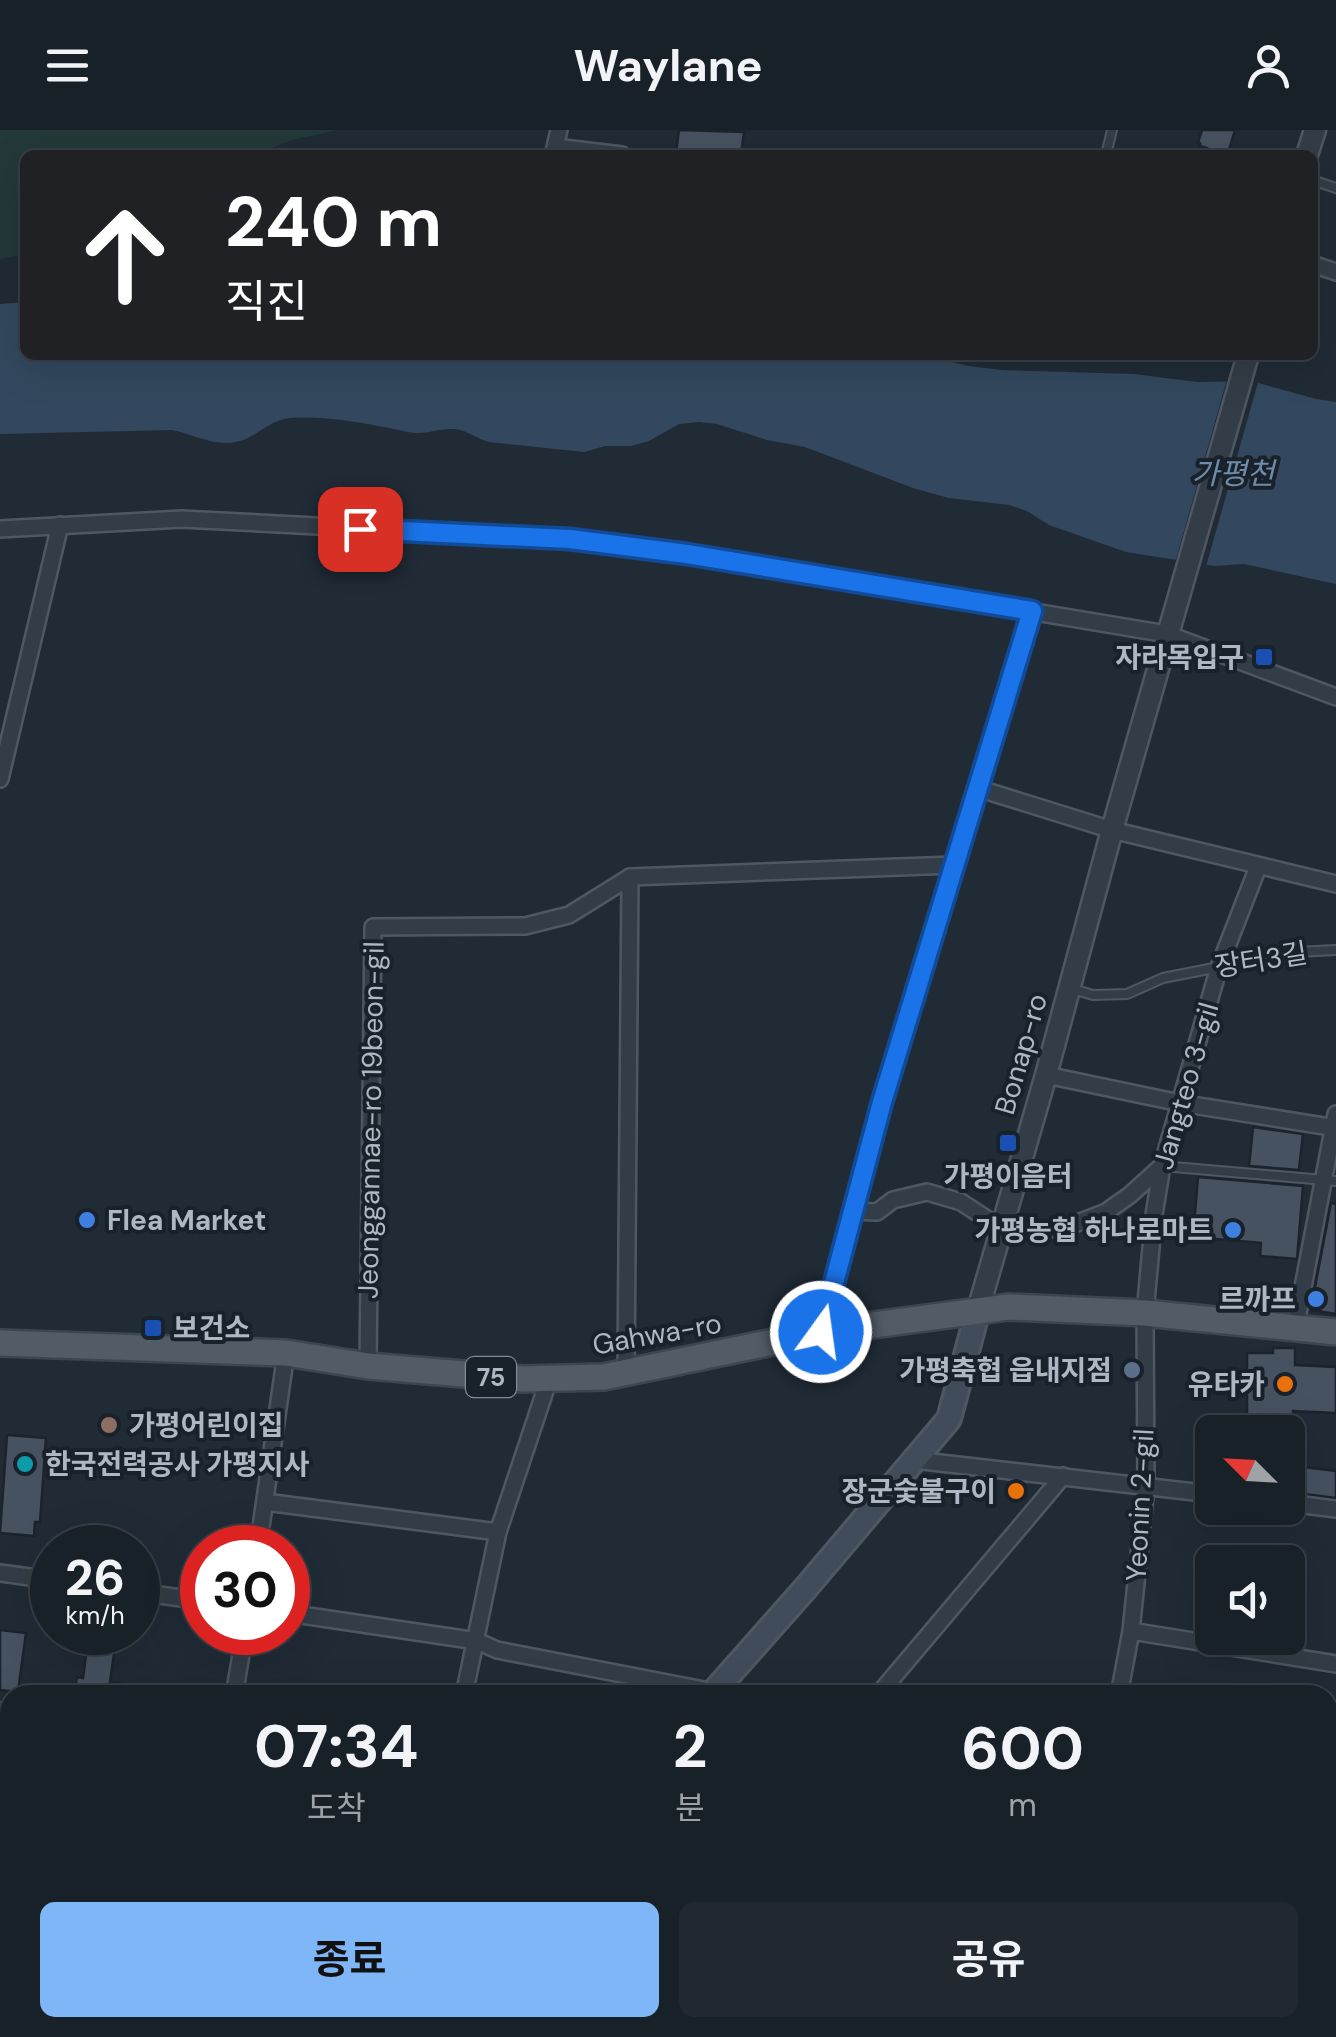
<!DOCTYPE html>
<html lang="ko">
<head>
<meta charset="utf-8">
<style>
	:root { --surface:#182028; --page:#212830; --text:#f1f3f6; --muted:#9fa3a8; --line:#363e45; --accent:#7fb6f7 }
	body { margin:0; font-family:"DM Sans","Noto Sans KR",sans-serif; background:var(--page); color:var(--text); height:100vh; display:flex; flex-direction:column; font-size:38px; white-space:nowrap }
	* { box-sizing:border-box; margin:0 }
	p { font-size:32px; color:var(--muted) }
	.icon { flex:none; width:55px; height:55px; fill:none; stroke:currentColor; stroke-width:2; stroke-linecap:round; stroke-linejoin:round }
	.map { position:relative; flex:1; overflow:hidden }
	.sheet { position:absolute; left:0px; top:1555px; width:1338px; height:352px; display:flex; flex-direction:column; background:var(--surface); border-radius:30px 30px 0 0; box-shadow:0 10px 40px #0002,0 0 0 2px var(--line) }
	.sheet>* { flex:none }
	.hud { position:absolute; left:20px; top:20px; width:1298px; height:210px; border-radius:15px; box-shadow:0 10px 40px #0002,0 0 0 2px var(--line); background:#202124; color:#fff; overflow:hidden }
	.needle { width:65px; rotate:294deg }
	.buttons { position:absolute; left:1195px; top:1285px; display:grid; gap:20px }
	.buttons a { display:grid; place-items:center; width:110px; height:110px; border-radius:15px; background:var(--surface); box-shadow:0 10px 40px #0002,0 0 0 2px var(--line); font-size:50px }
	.speed { position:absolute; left:30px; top:1395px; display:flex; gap:20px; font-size:50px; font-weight:700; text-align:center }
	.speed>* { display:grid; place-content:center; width:130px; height:130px; border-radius:50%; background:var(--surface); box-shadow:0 10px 40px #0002,0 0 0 2px var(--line); line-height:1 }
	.speed small { font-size:25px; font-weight:400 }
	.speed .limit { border:15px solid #d22; background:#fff; color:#111 }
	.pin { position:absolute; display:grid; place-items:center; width:85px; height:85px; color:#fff; margin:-42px; border-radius:20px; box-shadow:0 5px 15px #0006 }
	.me { position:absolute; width:110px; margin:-55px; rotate:14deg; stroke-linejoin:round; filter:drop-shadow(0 0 8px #0008) }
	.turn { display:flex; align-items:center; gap:35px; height:210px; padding:0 40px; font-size:45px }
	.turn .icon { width:130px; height:130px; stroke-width:2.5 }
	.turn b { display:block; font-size:70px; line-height:85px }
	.eta { display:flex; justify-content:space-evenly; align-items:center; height:170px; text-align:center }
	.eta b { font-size:60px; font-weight:700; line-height:70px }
	.action { display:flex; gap:20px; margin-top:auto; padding:20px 40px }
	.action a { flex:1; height:115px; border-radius:15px; background:var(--accent); color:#111; font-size:40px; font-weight:700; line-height:115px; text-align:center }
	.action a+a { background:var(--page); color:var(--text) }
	header { display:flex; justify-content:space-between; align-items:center; height:130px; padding:0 40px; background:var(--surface); font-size:45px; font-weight:700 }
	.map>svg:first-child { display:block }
	.green { fill:#233838 }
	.water { fill:#33485e }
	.pier { fill:#202b36 }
	.building { fill:#465260; stroke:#1b242d; stroke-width:2.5 }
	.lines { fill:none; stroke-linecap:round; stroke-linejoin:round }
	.service-casing { stroke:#4e5862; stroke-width:12 }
	.minor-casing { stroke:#4e5862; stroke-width:20 }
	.tertiary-casing { stroke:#4e5862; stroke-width:25 }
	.secondary-casing { stroke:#4e5862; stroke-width:28 }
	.primary-casing { stroke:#3d4650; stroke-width:30 }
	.service { stroke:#333d47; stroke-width:8 }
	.minor { stroke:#333d47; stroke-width:15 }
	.tertiary { stroke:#333d47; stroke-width:20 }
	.secondary { stroke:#414c5a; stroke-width:22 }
	.primary { stroke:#515c67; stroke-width:25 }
	.route-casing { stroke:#114b97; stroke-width:25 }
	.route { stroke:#1a73e8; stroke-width:18 }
	.transit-dot { fill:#1a4fb4; stroke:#19222b; stroke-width:4 }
	.shop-dot { fill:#3f7fe0; stroke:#19222b; stroke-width:4 }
	.service-dot { fill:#5c6f8a; stroke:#19222b; stroke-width:4 }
	.food-dot { fill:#e8710a; stroke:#19222b; stroke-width:4 }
	.education-dot { fill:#8d6e63; stroke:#19222b; stroke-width:4 }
	.culture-dot { fill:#0f9aa8; stroke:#19222b; stroke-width:4 }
	.labels { text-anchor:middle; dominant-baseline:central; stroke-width:8; stroke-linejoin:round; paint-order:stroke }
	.shield { fill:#19222b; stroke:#818b96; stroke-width:2.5 }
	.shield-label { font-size:25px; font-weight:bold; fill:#adb8c4 }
	.poi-label { font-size:28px; font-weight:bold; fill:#adb8c4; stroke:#19222b; text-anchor:end }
	.street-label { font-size:28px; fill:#adb8c4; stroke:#19222b }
	.water-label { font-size:30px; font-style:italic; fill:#6e8ba8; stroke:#19222b }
</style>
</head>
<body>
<header><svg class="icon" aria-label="menu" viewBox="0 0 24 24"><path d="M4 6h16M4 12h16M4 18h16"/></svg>Waylane<svg class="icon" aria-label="person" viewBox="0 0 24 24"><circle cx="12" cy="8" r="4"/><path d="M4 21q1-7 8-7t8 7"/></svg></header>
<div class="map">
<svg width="1336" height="1907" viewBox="0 0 1336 1907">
	<rect width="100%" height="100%" fill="#202b36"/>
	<polygon class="green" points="0,0 338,0 292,10 254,25 25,25 25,124 0,129"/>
	<path class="water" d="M25,172v53h900l43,11 34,4 132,4 63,8 54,-1 65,18 20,3v182l-92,-20 -29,2 -89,-14 -77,-27 -22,-14 -18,-6 -60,-7 -36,-10 -108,-41 -38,-7 -50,-16 -18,-2 -20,2 -30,17 -18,5h-26l-21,6 -95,-10c-12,-3 -24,-13 -36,-13 -13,-1 -26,5 -39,4 -10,-1 -21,-5 -31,-6 -30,-6 -63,-11 -93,-9 -18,2 -28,13 -42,20 -27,13 -51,-3 -76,-8l-172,4v-130z"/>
	<polygon class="pier" points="1228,246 1259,249 1205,440 1174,436"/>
	<g class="building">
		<polygon points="679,0 744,2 741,25 676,22"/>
		<polygon points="1202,0 1235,0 1230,17 1230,25 1216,25 1206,22 1207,18 1200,16 1200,13 1198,12"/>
		<polygon points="1253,997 1303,1004 1299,1040 1249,1036"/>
		<polygon points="1198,1047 1303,1056 1297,1129 1260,1126 1261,1113 1193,1107"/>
		<polygon points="1331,1073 1336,1074 1336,1184 1312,1180 1311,1178"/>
		<polygon points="1273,1218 1295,1218 1295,1235 1336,1237 1336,1283 1293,1281 1293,1302 1247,1302 1247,1223 1273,1223"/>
		<polygon points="7,1305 46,1308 40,1392 35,1392 34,1406 0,1403"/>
		<polygon points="1288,1335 1336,1341 1336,1368 1288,1362"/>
		<polygon points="0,1500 26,1503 18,1562 0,1560"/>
		<polygon points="89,1502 117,1502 110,1552 147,1557 147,1565 74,1565 77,1547 83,1548"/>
	</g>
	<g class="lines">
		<defs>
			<g id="service">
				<polyline points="1106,25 1112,0"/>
				<polyline points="1312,50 1336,58"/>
				<polyline points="1073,859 1093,865 1127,864 1163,848 1219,837 1266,833 1297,822 1336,820"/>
				<polyline points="1162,1036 1336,1051"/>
				<polyline points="155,1907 156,1898"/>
			</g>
			<g id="minor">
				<polyline points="559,0 555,17 622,25"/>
				<polyline points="1312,134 1336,142"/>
				<polyline points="0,399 182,389 570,409 687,424 1167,504 1336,567"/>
				<polyline points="0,649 60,395"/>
				<polyline points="977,658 1032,481"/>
				<polyline points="1046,945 1180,973 1336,998"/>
				<polyline points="853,1081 877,1082 893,1070 927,1062 961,1072 1002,1099 1036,1100 1064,1098 1106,1082 1130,1065 1162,1036"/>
				<polyline points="1295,1199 1336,984"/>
				<polyline points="821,1202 882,971 977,658 1112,700 1336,754"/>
				<polyline points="368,1236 373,797 525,796 569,785 630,747 954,735"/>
				<polyline points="626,1242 630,747"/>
				<polyline points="914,1330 1212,1364"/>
				<polyline points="265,1372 498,1402"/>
				<polyline points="1288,1373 1336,1379"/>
				<polyline points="258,1418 286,1223"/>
				<polyline points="0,1443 52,1450"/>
				<polyline points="138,1462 202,1471"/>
				<polyline points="288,1483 477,1511 497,1520 730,1565"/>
				<polyline points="1131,1501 1336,1534"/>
				<polyline points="234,1565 245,1502"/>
				<polyline points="464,1565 498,1402 549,1249"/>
				<polyline points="878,1565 1063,1346"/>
				<polyline points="1119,1565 1131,1501 1146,1357 1145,1183 1154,1085 1162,1036 1219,837 1258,737"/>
				<polyline points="1328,1658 1336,1612"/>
				<polyline points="1328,1686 1336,1687"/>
				<polyline points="0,1714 10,1696"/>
				<polyline points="0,1754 10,1754"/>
				<polyline points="753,1898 771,1907"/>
				<polyline points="908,1898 951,1907"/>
				<polyline points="219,1907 223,1898"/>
				<polyline points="369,1907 372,1898"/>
				<polyline points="1068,1907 1070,1898"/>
				<polyline points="1280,1907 1282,1898"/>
			</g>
			<g id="tertiary">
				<polyline points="1307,25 1315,0"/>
				<polyline points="978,1180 1046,945 1112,700 1248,225"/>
			</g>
			<g id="secondary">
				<polyline points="711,1565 804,1460 949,1289 978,1180"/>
				<polyline points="0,1585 10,1586"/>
				<polyline points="1328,1807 1336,1808"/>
			</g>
			<polyline id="primary" points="0,1213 286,1223 368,1236 523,1249 604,1247 821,1202 1008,1177 1145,1183 1336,1202"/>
		</defs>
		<use href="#service" class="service-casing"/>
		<use href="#minor" class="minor-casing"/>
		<use href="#tertiary" class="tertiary-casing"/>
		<use href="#secondary" class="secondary-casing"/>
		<use href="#primary" class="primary-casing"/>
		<use href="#service" class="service"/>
		<use href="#minor" class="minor"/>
		<use href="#tertiary" class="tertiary"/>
		<use href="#secondary" class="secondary"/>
		<use href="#primary" class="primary"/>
	</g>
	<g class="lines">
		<defs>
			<polyline id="route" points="360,399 570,409 687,424 1032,481 882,972 821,1202"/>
		</defs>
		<use href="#route" class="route-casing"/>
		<use href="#route" class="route"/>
	</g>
	<g class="transit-dot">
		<rect x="1254" y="517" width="20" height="20" rx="5"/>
		<rect x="998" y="1003" width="20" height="20" rx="5"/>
		<rect x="143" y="1188" width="20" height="20" rx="5"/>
	</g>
	<g class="shop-dot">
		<circle cx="87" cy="1090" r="10"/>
		<circle cx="1233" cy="1100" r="10"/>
		<circle cx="1316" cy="1169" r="10"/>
	</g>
	<circle class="service-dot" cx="1132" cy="1240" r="10"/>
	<g class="food-dot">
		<circle cx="1285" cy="1254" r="10"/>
		<circle cx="1016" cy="1361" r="10"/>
	</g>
	<circle class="education-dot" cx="109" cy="1295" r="10"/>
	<circle class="culture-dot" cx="25" cy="1334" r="10"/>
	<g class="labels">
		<rect class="shield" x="466" y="1227" width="50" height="40" rx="8"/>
		<g class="shield-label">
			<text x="491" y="1247">75</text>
		</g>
		<g class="poi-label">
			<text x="1244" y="527">자라목입구</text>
			<text x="1008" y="1046" text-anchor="middle">가평이음터</text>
			<text x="107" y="1090" text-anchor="start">Flea Market</text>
			<text x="1213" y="1100">가평농협 하나로마트</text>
			<text x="1296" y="1169">르까프</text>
			<text x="173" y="1198" text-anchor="start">보건소</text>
			<text x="1112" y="1240">가평축협 읍내지점</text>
			<text x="1265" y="1254">유타카</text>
			<text x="129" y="1295" text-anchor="start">가평어린이집</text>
			<text x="45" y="1334" text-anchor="start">한국전력공사 가평지사</text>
			<text x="996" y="1361">장군숯불구이</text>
		</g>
		<g class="street-label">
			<text transform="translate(1261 830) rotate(-9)">장터3길</text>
			<text transform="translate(1021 924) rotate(-74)">Bonap-ro</text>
			<text transform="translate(1186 956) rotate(-74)">Jangteo 3-gil</text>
			<text transform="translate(371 990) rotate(-89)">Jeonggannae-ro 19beon-gil</text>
			<text transform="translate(657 1204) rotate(-10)">Gahwa-ro</text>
			<text transform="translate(1140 1375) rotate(-87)">Yeonin 2-gil</text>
		</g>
		<g class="water-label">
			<text x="1233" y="343">가평천</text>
		</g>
	</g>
</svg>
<div class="buttons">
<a><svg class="needle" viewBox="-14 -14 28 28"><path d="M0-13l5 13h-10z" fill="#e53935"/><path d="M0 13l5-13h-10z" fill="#9fa3a8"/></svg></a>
<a><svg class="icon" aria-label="sound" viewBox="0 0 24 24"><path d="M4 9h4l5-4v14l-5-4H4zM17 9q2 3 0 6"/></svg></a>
</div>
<div class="speed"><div>26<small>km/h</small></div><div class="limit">30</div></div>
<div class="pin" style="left:360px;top:399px;background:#d93025"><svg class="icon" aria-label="arrive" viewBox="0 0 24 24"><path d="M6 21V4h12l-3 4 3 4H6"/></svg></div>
<svg class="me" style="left:821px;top:1202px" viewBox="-20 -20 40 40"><circle r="17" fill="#1a73e8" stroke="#fff" stroke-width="3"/><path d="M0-11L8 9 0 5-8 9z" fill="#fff"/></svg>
<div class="hud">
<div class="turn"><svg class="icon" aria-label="ahead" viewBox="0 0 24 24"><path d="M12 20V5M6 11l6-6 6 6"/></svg><div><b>240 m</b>직진</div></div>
</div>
<section class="sheet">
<div class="eta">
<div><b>07:34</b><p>도착</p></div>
<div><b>2</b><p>분</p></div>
<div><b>600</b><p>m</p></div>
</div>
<div class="action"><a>종료</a><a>공유</a></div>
</section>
</div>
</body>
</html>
